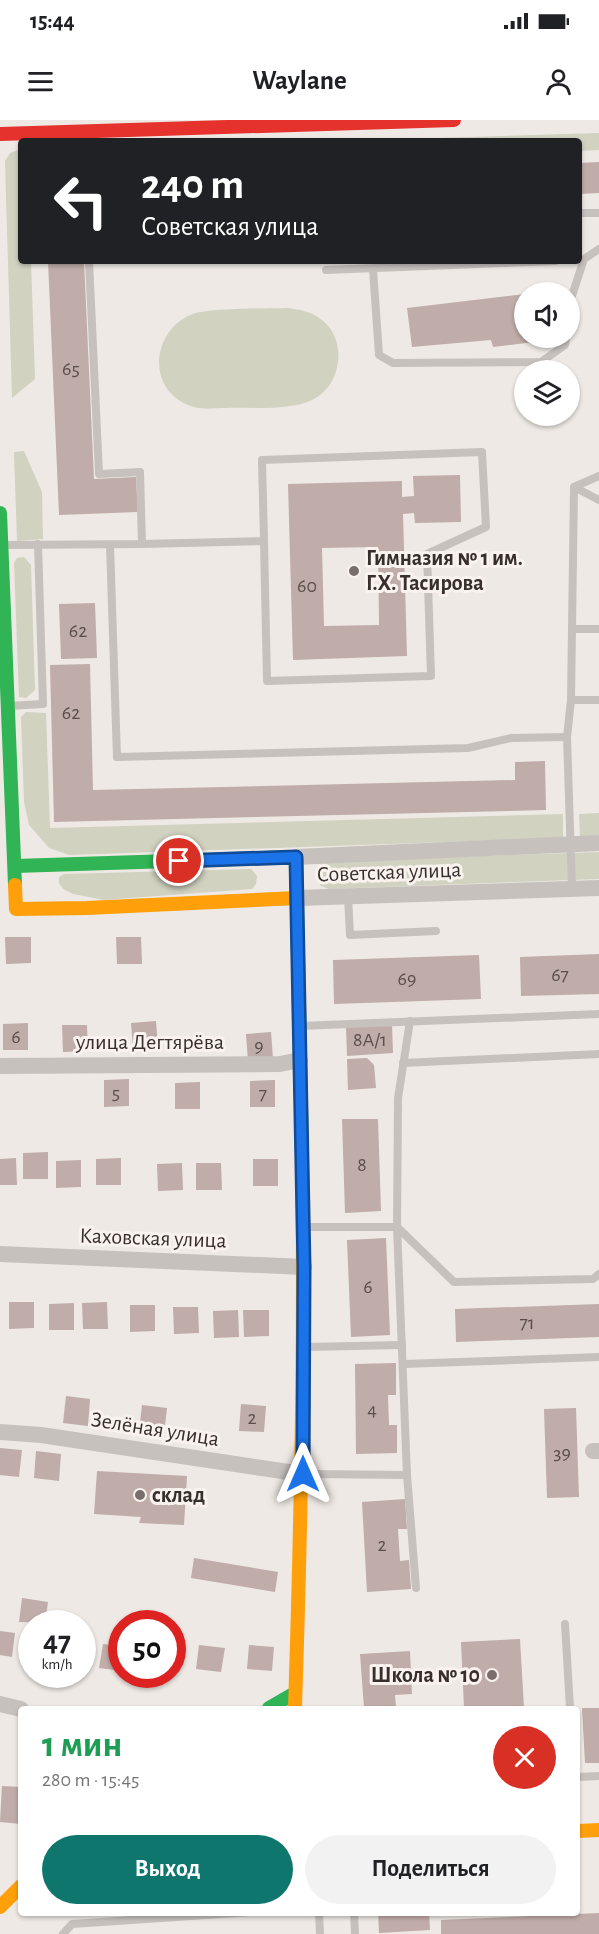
<!DOCTYPE html>
<html lang="ru">
<head>
<meta charset="utf-8">
<style>
	:root { --surface:#fff; --page:#f2f2f2; --text:#202124; --muted:#757577; --accent:#0f766e }
	body { margin:0; font-family:"Alegreya Sans",sans-serif; background:var(--page); color:var(--text); height:100vh; display:flex; flex-direction:column; font-size:22px; white-space:nowrap }
	* { box-sizing:border-box; margin:0 }
	p { font-size:20px; color:var(--muted) }
	.icon { flex:none; width:33px; height:33px; fill:none; stroke:currentColor; stroke-width:2; stroke-linecap:round; stroke-linejoin:round }
	.map { position:relative; flex:1; overflow:hidden }
	.details { position:absolute; left:18px; top:1586px; width:562px; height:210px; display:flex; flex-direction:column; background:var(--surface); border-radius:6px; box-shadow:0 2px 4px #0004 }
	.details>* { flex:none }
	.guide { position:absolute; left:18px; top:18px; width:564px; height:126px; border-radius:6px; box-shadow:0 2px 4px #0004; background:#202124; color:#fff; overflow:hidden }
	.controls { position:absolute; left:514px; top:162px; display:grid; gap:12px }
	.controls a { display:grid; place-items:center; width:66px; height:66px; border-radius:50%; background:var(--surface); box-shadow:0 2px 4px #0004; font-size:30px }
	.speed { position:absolute; left:18px; top:1490px; display:flex; gap:12px; font-size:30px; font-weight:700; text-align:center }
	.speed>* { display:grid; place-content:center; width:78px; height:78px; border-radius:50%; background:var(--surface); box-shadow:0 2px 4px #0004; line-height:1 }
	.speed small { font-size:15px; font-weight:400 }
	.speed .limit { border:9px solid #d22; background:#fff; color:#111 }
	.pin { position:absolute; display:grid; place-items:center; width:51px; height:51px; color:#fff; margin:-26px; border:3px solid #fff; border-radius:50%; box-shadow:0 2px 6px #0007 }
	.me { position:absolute; width:66px; margin:-33px; rotate:0deg; stroke-linejoin:round; filter:drop-shadow(0 0 4px #0008) }
	.turn { display:flex; align-items:center; gap:21px; height:126px; padding:0 24px; font-size:27px }
	.turn .icon { width:78px; height:78px; stroke-width:2.5 }
	.turn b { display:block; font-size:42px; line-height:51px }
	.round { display:grid; place-items:center; flex:none; width:63px; height:63px; border-radius:32px; background:var(--page) }
	.summary { display:flex; align-items:center; justify-content:space-between; height:102px; padding:0 24px }
	h1 { font-size:36px; font-weight:600; line-height:45px; color:#1e9e55 }
	.primary-button { display:flex; gap:12px; margin-top:auto; padding:12px 24px }
	.primary-button a { flex:1; height:69px; border-radius:36px; background:var(--accent); color:#fff; font-size:24px; font-weight:600; line-height:69px; text-align:center }
	.primary-button a+a { background:var(--page); color:var(--text) }
	.status { display:flex; justify-content:space-between; align-items:center; height:42px; padding:0 30px; background:var(--surface); direction:ltr }
	.status svg { height:16px; fill:currentColor }
	header { display:flex; justify-content:space-between; align-items:center; height:78px; padding:0 24px; background:var(--surface); font-size:27px; font-weight:600 }
	.map>svg:first-child { display:block }
	.green { fill:#d1d2c0 }
	.building { fill:#c0aca8; fill-rule:evenodd }
	.lines { fill:none; stroke-linecap:round; stroke-linejoin:round }
	.lane { stroke:#c7c1be; stroke-width:8 }
	.street { stroke:#c7c1be; stroke-width:16 }
	.fast { stroke:#30b455; stroke-width:14 }
	.slow { stroke:#ff9f0a; stroke-width:14 }
	.jam { stroke:#e5322d; stroke-width:14 }
	.route-casing { stroke:#114b97; stroke-width:15 }
	.route { stroke:#1a73e8; stroke-width:10 }
	.poi-dot { fill:#786f6c; stroke:#f9f2ee; stroke-width:2 }
	.labels { text-anchor:middle; dominant-baseline:central; stroke-width:6; stroke-linejoin:round; paint-order:stroke }
	.number-label { font-size:20px; fill:#5a4e4b }
	.poi-label { font-size:22px; font-weight:bold; fill:#382e2c; stroke:#f9f2ee; text-anchor:start }
	.street-label { font-size:22px; fill:#382e2c; stroke:#f9f2ee }
</style>
</head>
<body>
<div class="status"><b>15:44</b><svg viewBox="0 0 49 12"><path d="M0 12V9h3v3zM5 12V6h3v6zM10 12V3h3v9zM15 12V0h3v12zM26 1h20v11H26zM47 4h2v5h-2z"/></svg></div>
<header><svg class="icon" aria-label="menu" viewBox="0 0 24 24"><path d="M4 6h16M4 12h16M4 18h16"/></svg>Waylane<svg class="icon" aria-label="person" viewBox="0 0 24 24"><circle cx="12" cy="8" r="4"/><path d="M4 21q1-7 8-7t8 7"/></svg></header>
<div class="map">
<svg width="599" height="1814" viewBox="0 0 599 1814">
	<rect width="100%" height="100%" fill="#eee9e4"/>
	<g class="green">
		<polygon points="599,13 599,30 579,31 579,21 341,21"/>
		<polygon points="18,30 21,30 21,141 31,141 35,259 12,278 5,41 10,33"/>
		<path d="M288,188c12,2 23,3 34,12 26,20 20,66 -10,80 -22,11 -62,7 -86,8 -11,0 -22,2 -32,-1 -46,-13 -45,-71 -6,-91 15,-9 78,-7 100,-8z"/>
		<polygon points="24,331 42,372 43,419 17,421 14,332"/>
		<polygon points="24,437 31,445 35,570 26,578 19,577 14,443 17,438"/>
		<polygon points="26,592 46,593 50,708 563,694 563,718 69,735 49,728 29,705 24,682 21,597"/>
		<polygon points="599,693 599,717 580,718 579,694"/>
		<polygon points="599,732 599,759 329,769 321,766 316,756 321,745 331,741"/>
		<polygon points="251,749 257,756 256,764 252,769 104,780 73,774 63,769 59,763 59,757 64,754"/>
	</g>
	<g class="building">
		<polygon points="599,42 599,73 579,74 579,43"/>
		<polygon points="48,141 84,141 94,359 136,357 138,392 59,395"/>
		<polygon points="525,174 525,218 542,218 542,221 493,227 491,220 412,227 407,188"/>
		<path d="M460,355l1,47 -46,1 -1,-10 -11,1 4,142 -114,4 -5,-176 114,-3v16l12,-1 -1,-20zM378,427l1,78 -55,1 -2,-78z"/>
		<polygon points="95,483 97,538 61,539 59,484"/>
		<polygon points="90,544 93,670 515,660 515,642 545,641 546,690 54,702 50,545"/>
		<polygon points="5,817 31,817 31,843 6,844"/>
		<polygon points="116,817 141,817 142,844 117,844"/>
		<polygon points="599,834 599,874 521,876 520,837"/>
		<polygon points="479,835 481,879 334,884 333,840"/>
		<polygon points="156,901 158,928 133,929 131,903"/>
		<polygon points="28,903 28,930 3,930 3,904"/>
		<polygon points="392,904 393,933 347,936 346,906"/>
		<polygon points="62,905 87,905 88,931 63,932"/>
		<polygon points="271,912 273,939 248,941 246,914"/>
		<polygon points="367,938 374,945 376,968 348,970 347,939"/>
		<polygon points="129,959 129,986 104,987 104,960"/>
		<polygon points="275,960 275,987 250,987 250,961"/>
		<polygon points="200,962 200,989 175,989 175,963"/>
		<polygon points="342,999 378,999 381,1091 345,1093"/>
		<polygon points="48,1032 48,1059 23,1059 23,1033"/>
		<polygon points="16,1038 17,1065 0,1065 0,1039"/>
		<polygon points="121,1038 121,1065 96,1065 96,1039"/>
		<rect x="253" y="1039" width="25" height="27"/>
		<polygon points="81,1040 81,1067 56,1068 56,1041"/>
		<polygon points="182,1043 183,1070 158,1071 157,1044"/>
		<polygon points="196,1043 221,1043 222,1070 196,1070"/>
		<polygon points="386,1118 390,1215 351,1217 347,1120"/>
		<polygon points="9,1182 34,1182 34,1208 9,1209"/>
		<polygon points="107,1182 108,1209 83,1209 82,1183"/>
		<polygon points="74,1183 74,1210 49,1210 49,1184"/>
		<polygon points="599,1184 599,1217 456,1222 455,1189"/>
		<polygon points="130,1185 155,1185 155,1211 130,1212"/>
		<polygon points="173,1187 198,1187 199,1213 174,1214"/>
		<polygon points="238,1190 239,1217 214,1218 213,1191"/>
		<polygon points="243,1190 269,1190 269,1216 244,1217"/>
		<polygon points="396,1243 396,1275 388,1275 389,1305 397,1305 397,1333 356,1334 355,1244"/>
		<polygon points="66,1276 90,1279 88,1306 63,1303"/>
		<polygon points="241,1284 266,1286 264,1312 239,1311"/>
		<polygon points="142,1285 167,1288 164,1314 139,1311"/>
		<polygon points="576,1288 579,1377 547,1378 544,1289"/>
		<polygon points="0,1328 22,1330 19,1357 0,1355"/>
		<polygon points="36,1331 61,1334 59,1361 34,1358"/>
		<polygon points="97,1351 187,1356 184,1405 139,1403 141,1397 94,1394"/>
		<polygon points="405,1379 407,1409 398,1409 400,1441 409,1440 411,1469 367,1472 362,1382"/>
		<polygon points="194,1438 278,1452 275,1472 191,1458"/>
		<polygon points="22,1478 48,1482 45,1503 19,1502"/>
		<polygon points="0,1511 15,1513 12,1537 0,1535"/>
		<polygon points="520,1519 524,1588 464,1588 461,1522"/>
		<polygon points="103,1524 122,1526 122,1551 99,1548"/>
		<polygon points="199,1525 225,1528 221,1552 196,1549"/>
		<polygon points="249,1525 274,1527 272,1551 247,1549"/>
		<polygon points="410,1531 412,1574 395,1575 396,1588 364,1588 360,1534"/>
		<polygon points="582,1588 599,1588 599,1643 585,1643"/>
		<polygon points="2,1666 21,1667 21,1704 0,1702"/>
		<polygon points="378,1792 429,1792 430,1810 379,1813"/>
		<polygon points="599,1793 599,1814 441,1814 441,1800"/>
	</g>
	<g class="lines">
		<g class="lane">
			<polyline points="579,93 599,93"/>
			<polyline points="373,149 379,235 393,243 541,242 565,225 566,218"/>
			<polyline points="326,150 555,141"/>
			<polyline points="570,182 584,139 599,129"/>
			<polyline points="574,367 599,380"/>
			<polyline points="142,424 264,421 267,561 431,556 427,434 486,407 482,332 262,340 264,421"/>
			<polyline points="4,425 142,424 140,352 99,354 89,141"/>
			<polyline points="110,425 117,637 468,628 511,618 567,617"/>
			<polyline points="572,509 599,509"/>
			<polyline points="571,580 599,580"/>
			<polyline points="8,586 43,584 38,424"/>
			<polyline points="572,768 567,617 571,580 574,367 599,356"/>
			<polyline points="348,776 350,815 436,811"/>
			<polyline points="300,906 599,894"/>
			<polyline points="403,943 599,934"/>
			<polyline points="304,1107 397,1107 454,1162 593,1159 599,1154"/>
			<polyline points="306,1227 402,1225"/>
			<polyline points="403,1244 599,1237"/>
			<polyline points="305,1354 407,1355 397,1107 398,978 410,901"/>
			<polyline points="407,1355 416,1468"/>
			<polyline points="565,1504 570,1588"/>
			<polyline points="578,1657 599,1656"/>
			<polyline points="319,1792 320,1814"/>
			<polyline points="354,1792 355,1814"/>
			<polyline points="63,1814 72,1804 251,1792"/>
		</g>
		<g class="street">
			<polyline points="296,737 599,723"/>
			<polyline points="297,778 599,768"/>
			<polyline points="0,946 280,944 300,940"/>
			<polyline points="0,1134 304,1147"/>
			<polyline points="0,1312 41,1315 302,1354"/>
			<polyline points="593,1331 599,1331"/>
			<polyline points="0,1584 21,1589"/>
		</g>
		<g class="fast">
			<polyline points="0,393 15,765"/>
			<polyline points="15,746 296,737 302,1036"/>
			<polyline points="269,1588 295,1573"/>
		</g>
		<g class="slow">
			<polyline points="15,765 16,789 87,788 297,778"/>
			<path d="M295,1588c6,-184 10,-368 7,-552"/>
			<polyline points="578,1711 599,1710"/>
			<polyline points="0,1787 21,1766"/>
		</g>
		<polyline class="jam" points="0,14 454,0"/>
	</g>
	<g class="lines">
		<defs>
			<polyline id="route" points="179,741 296,737 304,1147 303,1354"/>
		</defs>
		<use href="#route" class="route-casing"/>
		<use href="#route" class="route"/>
	</g>
	<g class="poi-dot">
		<circle cx="354" cy="451" r="6"/>
		<circle cx="140" cy="1375" r="6"/>
		<circle cx="492" cy="1555" r="6"/>
	</g>
	<g class="labels">
		<g class="number-label">
			<text x="71" y="249">65</text>
			<text x="307" y="466">60</text>
			<text x="78" y="511">62</text>
			<text x="71" y="593">62</text>
			<text x="560" y="855">67</text>
			<text x="407" y="859">69</text>
			<text x="16" y="917">6</text>
			<text x="370" y="920">8А/1</text>
			<text x="259" y="926">9</text>
			<text x="116" y="973">5</text>
			<text x="263" y="974">7</text>
			<text x="362" y="1045">8</text>
			<text x="368" y="1167">6</text>
			<text x="527" y="1203">71</text>
			<text x="372" y="1290">4</text>
			<text x="252" y="1298">2</text>
			<text x="562" y="1333">39</text>
			<text x="382" y="1425">2</text>
		</g>
		<g class="poi-label">
			<text x="366" y="438">Гимназия № 1 им.<tspan x="366" dy="25">Г.Х. Тасирова</tspan></text>
			<text x="152" y="1375">склад</text>
			<text x="480" y="1555" text-anchor="end">Школа № 10</text>
		</g>
		<g class="street-label">
			<text transform="translate(389 752) rotate(-2)">Советская улица</text>
			<text x="150" y="922">улица Дегтярёва</text>
			<text transform="translate(153 1118) rotate(2)">Каховская улица</text>
			<text transform="translate(155 1309) rotate(9)">Зелёная улица</text>
		</g>
	</g>
</svg>
<div class="controls">
<a><svg class="icon" aria-label="sound" viewBox="0 0 24 24"><path d="M4 9h4l5-4v14l-5-4H4zM17 9q2 3 0 6"/></svg></a>
<a><svg class="icon" aria-label="layers" viewBox="0 0 24 24"><path d="M12 4l9 5-9 5-9-5zM3 14l9 5 9-5"/></svg></a>
</div>
<div class="speed"><div>47<small>km/h</small></div><div class="limit">50</div></div>
<div class="pin" style="left:179px;top:741px;background:#d93025"><svg class="icon" aria-label="arrive" viewBox="0 0 24 24"><path d="M6 21V4h12l-3 4 3 4H6"/></svg></div>
<svg class="me" style="left:303px;top:1354px" viewBox="-20 -20 40 40"><path d="M0-17L14 15 0 8-14 15z" fill="#1a73e8" stroke="#fff" stroke-width="4"/></svg>
<div class="guide">
<div class="turn"><svg class="icon" aria-label="left" viewBox="0 0 24 24"><path d="M17 20v-9H6M10 6l-5 5 5 5"/></svg><div><b>240 m</b>Советская улица</div></div>
</div>
<section class="details">
<div class="summary"><div><h1>1 мин</h1><p>280 m · 15:45</p></div><a class="round" style="background:#d93025;color:#fff"><svg class="icon" aria-label="close" viewBox="0 0 24 24"><path d="M6 6l12 12M18 6L6 18"/></svg></a></div>
<div class="primary-button"><a>Выход</a><a>Поделиться</a></div>
</section>
</div>
</body>
</html>
